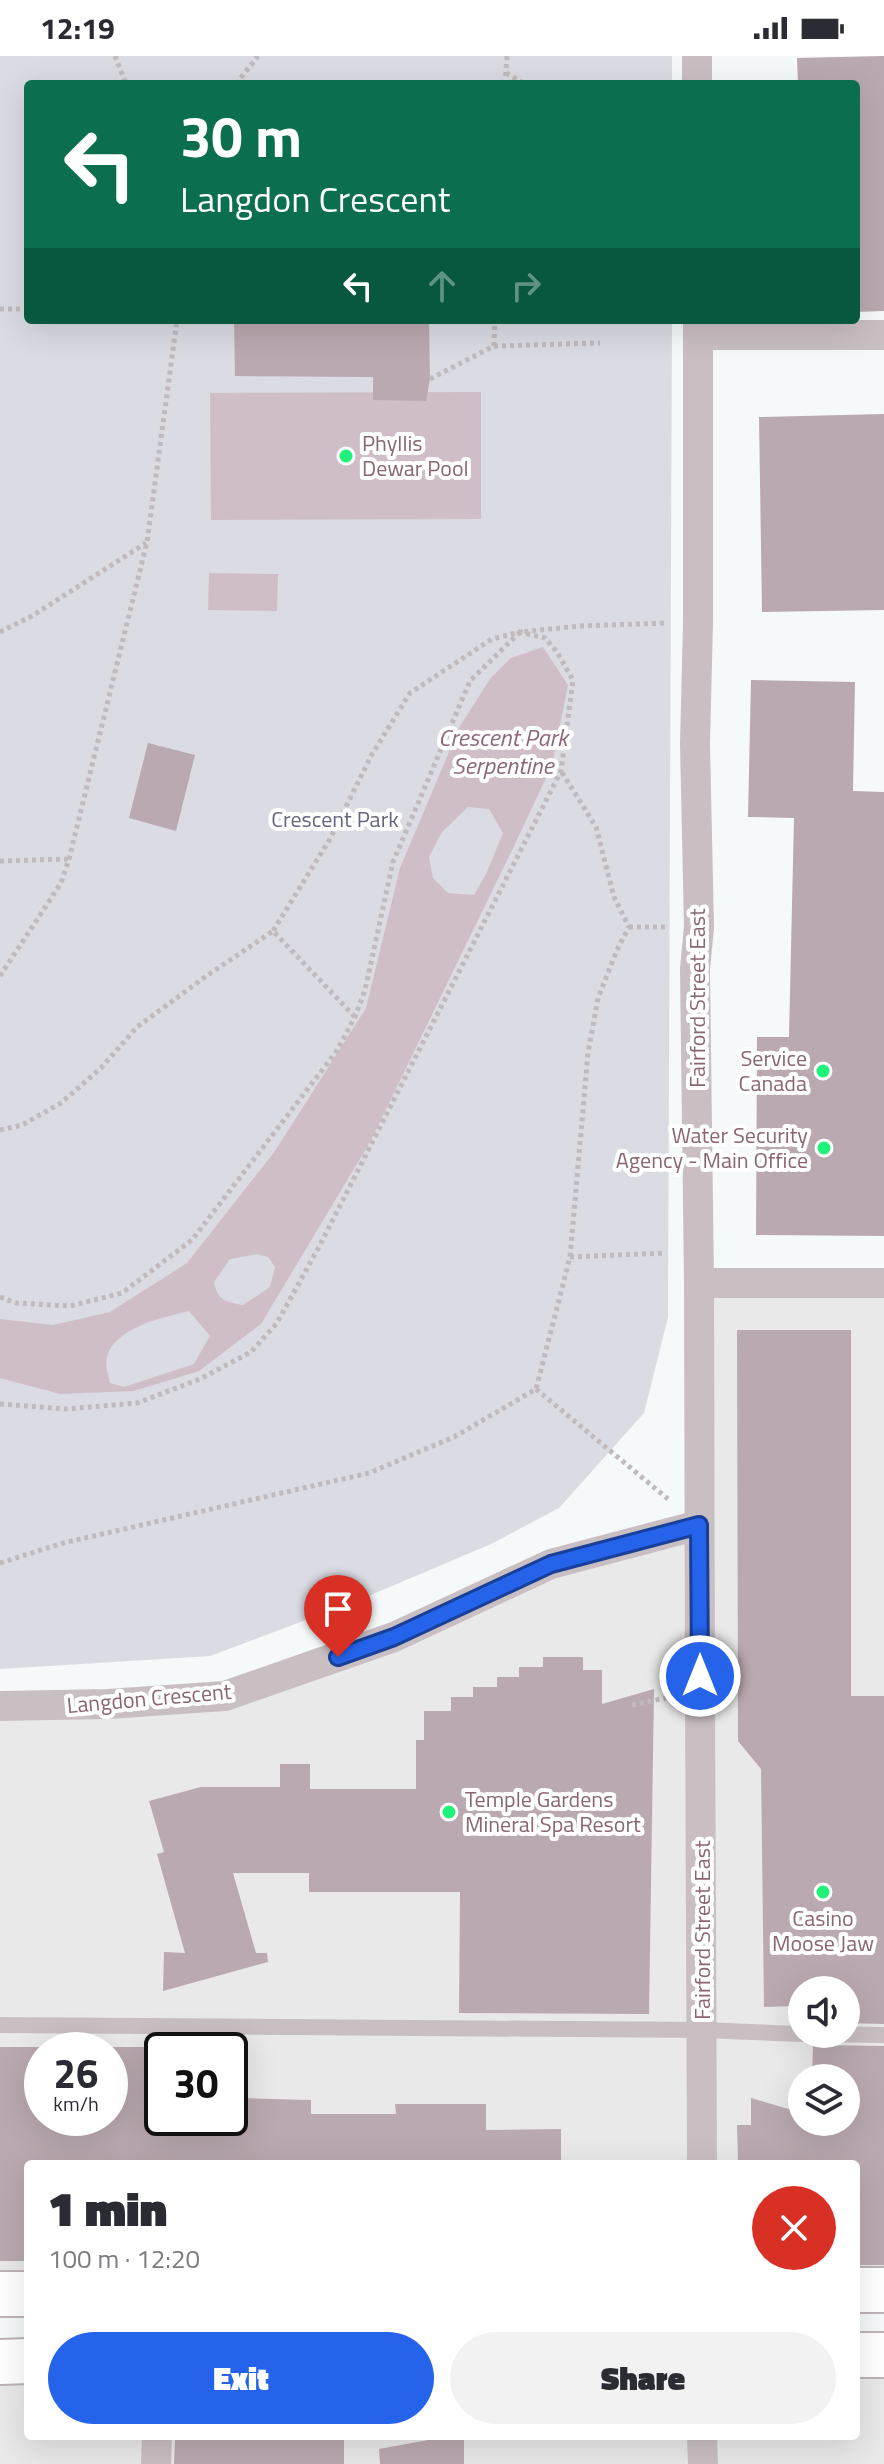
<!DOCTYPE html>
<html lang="en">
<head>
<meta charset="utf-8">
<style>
	:root { --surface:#fff; --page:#f2f2f3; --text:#2b2b33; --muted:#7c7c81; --accent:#2563eb }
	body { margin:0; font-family:"Titillium Web",sans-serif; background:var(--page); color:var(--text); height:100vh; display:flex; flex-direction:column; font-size:30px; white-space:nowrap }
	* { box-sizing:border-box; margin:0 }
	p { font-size:26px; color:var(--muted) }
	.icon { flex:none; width:44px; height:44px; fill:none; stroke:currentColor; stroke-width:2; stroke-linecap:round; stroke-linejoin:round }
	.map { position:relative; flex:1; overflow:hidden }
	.panel { position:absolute; left:24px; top:2104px; width:836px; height:280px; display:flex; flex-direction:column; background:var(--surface); border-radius:8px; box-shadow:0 8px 32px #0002 }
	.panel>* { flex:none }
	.banner { position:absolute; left:24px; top:24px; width:836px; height:244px; border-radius:8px; box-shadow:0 8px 32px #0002; background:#0b6e4f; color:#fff; overflow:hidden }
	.buttons { position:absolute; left:788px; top:1920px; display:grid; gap:16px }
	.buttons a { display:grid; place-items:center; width:72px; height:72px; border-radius:50%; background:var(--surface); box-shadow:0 8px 32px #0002; font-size:40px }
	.speed { position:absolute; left:24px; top:1976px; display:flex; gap:16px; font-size:40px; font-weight:700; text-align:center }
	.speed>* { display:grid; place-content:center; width:104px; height:104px; border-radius:50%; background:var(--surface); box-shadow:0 8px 32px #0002; line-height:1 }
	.speed small { font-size:20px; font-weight:400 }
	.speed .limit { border:4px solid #111; border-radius:12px; background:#fff; color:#111 }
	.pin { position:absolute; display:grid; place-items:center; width:68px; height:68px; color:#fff; margin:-82px -34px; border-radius:50% 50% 50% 0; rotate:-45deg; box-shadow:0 0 8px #0007 }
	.pin .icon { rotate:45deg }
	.me { position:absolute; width:88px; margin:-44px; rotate:0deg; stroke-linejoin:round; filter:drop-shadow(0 0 6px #0008) }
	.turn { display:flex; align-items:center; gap:28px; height:168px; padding:0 24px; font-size:36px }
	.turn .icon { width:104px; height:104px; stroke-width:2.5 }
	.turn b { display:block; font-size:56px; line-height:68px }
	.lanes { display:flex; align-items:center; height:76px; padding:0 24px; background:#0003; justify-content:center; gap:40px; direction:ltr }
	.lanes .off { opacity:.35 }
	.round { display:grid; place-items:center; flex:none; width:84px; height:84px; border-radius:42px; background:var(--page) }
	.headline { display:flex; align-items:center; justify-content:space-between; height:136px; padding:0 24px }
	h1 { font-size:48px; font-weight:800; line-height:60px }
	.cta { display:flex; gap:16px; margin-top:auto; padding:16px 24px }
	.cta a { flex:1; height:92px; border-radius:48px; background:var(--accent); color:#fff; font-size:32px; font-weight:800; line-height:92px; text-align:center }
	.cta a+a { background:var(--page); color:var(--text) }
	.status { display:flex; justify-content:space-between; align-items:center; height:56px; padding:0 40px; background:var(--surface); direction:ltr }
	.status svg { height:22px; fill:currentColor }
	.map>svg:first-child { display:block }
	.built { fill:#e9e9ea; fill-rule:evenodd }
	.green { fill:#dadbe3 }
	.water { fill:#cfbec7; fill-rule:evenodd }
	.building { fill:#baa9b0 }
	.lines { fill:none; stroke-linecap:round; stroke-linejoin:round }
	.primary-casing { stroke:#beb3b7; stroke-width:48 }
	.path { stroke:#c1babd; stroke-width:5; stroke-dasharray:4 4; stroke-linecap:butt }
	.service { stroke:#c9bfc3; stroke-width:16 }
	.minor { stroke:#c9bfc3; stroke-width:30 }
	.primary { stroke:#fff; stroke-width:44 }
	.path-bridge { stroke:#c1babd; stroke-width:5; stroke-dasharray:4 4; stroke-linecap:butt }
	.route-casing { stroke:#184099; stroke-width:20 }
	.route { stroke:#2563eb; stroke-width:14 }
	.poi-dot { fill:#1ff179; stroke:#fff; stroke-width:3 }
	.labels { text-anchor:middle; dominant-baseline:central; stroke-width:8; stroke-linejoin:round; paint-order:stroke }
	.poi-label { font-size:22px; fill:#8a6673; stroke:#fff; text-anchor:start }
	.park-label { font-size:22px; fill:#656580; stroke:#fff }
	.street-label { font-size:22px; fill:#8a6673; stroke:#fff }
	.water-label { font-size:24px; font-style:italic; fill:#8c677a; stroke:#fff }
</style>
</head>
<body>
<div class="status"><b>12:19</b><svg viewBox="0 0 49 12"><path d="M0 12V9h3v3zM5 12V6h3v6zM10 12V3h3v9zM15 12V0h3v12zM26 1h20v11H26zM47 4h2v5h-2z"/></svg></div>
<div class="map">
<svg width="884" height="2408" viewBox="0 0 884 2408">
	<rect width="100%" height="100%" fill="#f6f9f9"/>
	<g class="built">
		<path d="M699,1227h185v1007h-28v-126h-828v130h-28v-588l225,-10 474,-171zM802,1934h44v44h-44zM42,1994h68v68h-68zM162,1994h68v68h-68zM802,2022h44v44h-44z"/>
		<polygon points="856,2299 884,2299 884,2408 0,2408 0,2306 28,2305 28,2380 856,2380"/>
	</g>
	<polygon class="green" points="0,0 672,0 672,28 28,28 28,264 672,264 668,1261 644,1357 559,1452 491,1488 359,1544 210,1600 0,1613"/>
	<g class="water">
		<polygon points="481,336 481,463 211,464 210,337"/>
		<polygon points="209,517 278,518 277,555 208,554"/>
		<path d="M543,591l25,38 -16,80 -37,79 -145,298 -109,182 -62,47 -65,20 -74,3 -60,-16v-59l53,6 57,-13 77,-49 88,-112 91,-143 34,-140 60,-142 30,-47 21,-21zM468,751l21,2 14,24 -16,39 -13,23 -26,-2 -15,-15 -4,-21 13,-25zM257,1198l11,3 7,10 -5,20 -27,18c-17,-3 -26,-5 -29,-23l16,-23zM189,1255l21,25 -16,28 -70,23 -14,-4c-2,-8 -5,-19 -3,-26 7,-29 56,-40 82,-46z"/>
	</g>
	<g class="building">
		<polygon points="884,0 884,255 856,256 856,28 798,28 797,2"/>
		<polygon points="234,264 429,264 430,323 426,345 373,344 373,321 235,320"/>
		<polygon points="884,358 884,554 762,556 759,361"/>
		<polygon points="751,624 855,626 853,735 884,736 884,1180 756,1179 757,981 789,981 794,762 748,761"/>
		<polygon points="148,687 195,699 176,775 129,762"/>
		<polygon points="737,1274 851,1274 851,1640 884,1640 884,1968 846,1967 846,1934 802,1934 802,1967 795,1967 795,1950 764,1951 761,1713 738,1685"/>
		<polygon points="543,1601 583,1601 583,1614 602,1614 602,1648 654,1633 649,1958 459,1957 460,1836 309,1836 309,1817 233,1817 256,1897 267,1897 268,1906 163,1935 164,1896 185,1897 157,1798 164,1796 149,1745 201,1731 280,1731 280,1708 310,1708 310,1733 416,1733 416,1684 424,1684 424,1655 451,1655 451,1641 473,1641 473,1631 497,1631 497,1621 519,1621 519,1611 543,1611"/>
		<polygon points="813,1989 884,1990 884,2209 856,2209 856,2108 738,2108 737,2069 751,2069 751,2042 802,2057 802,2066 846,2066 846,2022 812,2022"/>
		<polygon points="0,1991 42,1991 42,2062 110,2062 110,1991 162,1991 162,2062 234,2062 235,2042 311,2044 311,2058 396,2058 395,2048 486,2048 486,2074 561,2073 561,2108 28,2108 28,2205 0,2205"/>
		<polygon points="252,2380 344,2384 344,2408 174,2408 175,2384"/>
		<polygon points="450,2380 464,2380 464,2408 380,2408 379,2393"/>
	</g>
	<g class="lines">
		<defs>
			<g id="primary">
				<polyline points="856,2234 884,2234"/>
				<polyline points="0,2238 28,2238"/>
				<polyline points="856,2299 884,2299"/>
				<polyline points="0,2306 28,2305"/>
			</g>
		</defs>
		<use href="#primary" class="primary-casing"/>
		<g class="path">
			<polyline points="115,0 126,28"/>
			<polyline points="506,17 525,28"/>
			<polyline points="236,28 258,0"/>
			<polyline points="505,28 507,0"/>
			<polyline points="0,253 28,253"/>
			<polyline points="494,290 495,264"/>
			<polyline points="430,323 494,290 600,287"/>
			<polyline points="0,576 32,560 146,487"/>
			<polyline points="0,805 69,803"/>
			<polyline points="629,871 666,871"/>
			<polyline points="0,920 61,827 69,803 147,486 177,264"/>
			<polyline points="0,1074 22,1069 61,1047 101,1012 137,971 205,921 273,875 355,961"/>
			<polyline points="570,1201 666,1197"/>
			<polyline points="0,1241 16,1247 70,1250 122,1237 192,1184 336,996 355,961 365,934 393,806 470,625 520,576 580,570 667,567"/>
			<polyline points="536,1333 668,1443"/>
			<polyline points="0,1348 66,1353 137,1347 200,1323 251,1296 277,1267 320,1189 561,715 573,624 557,596 545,582 520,576 492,583 410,637 371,700 330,783 273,875"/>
			<polyline points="0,1507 63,1487 369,1417 454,1381 536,1333 570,1201 588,997 598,942 617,894 629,871 614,841 596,771 561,715"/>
		</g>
		<g class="service">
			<polyline points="0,1969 702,1974 802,1978"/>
			<polyline points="811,1978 884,1979"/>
		</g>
		<g class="minor">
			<polyline points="697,0 697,28"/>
			<polyline points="698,264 698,566 695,688 699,871 695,913 699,1227 700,1620"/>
			<polyline points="698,279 884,279"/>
			<polyline points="699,1227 884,1227"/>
			<polyline points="700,1641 702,2108"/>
			<polyline points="0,1650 108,1648 225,1640 394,1581 551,1508 699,1469"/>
			<polyline points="702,2380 703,2408"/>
			<polyline points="156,2408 157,2380"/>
		</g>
		<use href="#primary" class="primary"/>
		<polyline class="path-bridge" points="632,1649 737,1627"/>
	</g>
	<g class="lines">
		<defs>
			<polyline id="route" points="338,1601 394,1581 551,1508 699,1469 700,1620"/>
		</defs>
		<use href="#route" class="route-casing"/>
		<use href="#route" class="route"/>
	</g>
	<g class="poi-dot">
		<circle cx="346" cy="400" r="8"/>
		<circle cx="823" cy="1015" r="8"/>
		<circle cx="824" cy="1092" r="8"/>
		<circle cx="449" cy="1756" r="8"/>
		<circle cx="823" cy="1836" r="8"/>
	</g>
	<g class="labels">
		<g class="poi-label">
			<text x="362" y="387">Phyllis<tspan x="362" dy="25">Dewar Pool</tspan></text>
			<text x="807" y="1002" text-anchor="end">Service<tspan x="807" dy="25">Canada</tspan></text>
			<text x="808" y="1079" text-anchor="end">Water Security<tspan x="808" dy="25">Agency - Main Office</tspan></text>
			<text x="465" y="1743">Temple Gardens<tspan x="465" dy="25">Mineral Spa Resort</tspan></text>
			<text x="823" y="1862" text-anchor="middle">Casino<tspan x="823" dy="25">Moose Jaw</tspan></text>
		</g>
		<g class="park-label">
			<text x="335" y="763">Crescent Park</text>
		</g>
		<g class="street-label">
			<text transform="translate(697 942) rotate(-90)">Fairford Street East</text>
			<text transform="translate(149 1642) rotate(-5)">Langdon Crescent</text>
			<text transform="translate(702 1874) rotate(-90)">Fairford Street East</text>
		</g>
		<g class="water-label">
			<text x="503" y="681">Crescent Park<tspan x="503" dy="28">Serpentine</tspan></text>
		</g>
	</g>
</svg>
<div class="buttons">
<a><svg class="icon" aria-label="sound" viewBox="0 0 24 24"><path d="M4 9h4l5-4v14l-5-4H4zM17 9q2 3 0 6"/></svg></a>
<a><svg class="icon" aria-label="layers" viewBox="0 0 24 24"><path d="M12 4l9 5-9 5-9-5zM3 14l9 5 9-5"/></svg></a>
</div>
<div class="speed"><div>26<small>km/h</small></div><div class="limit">30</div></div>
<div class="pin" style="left:338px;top:1601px;background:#d93025"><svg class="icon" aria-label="arrive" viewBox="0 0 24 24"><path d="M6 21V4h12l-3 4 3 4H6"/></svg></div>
<svg class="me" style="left:700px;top:1620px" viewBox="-20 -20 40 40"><circle r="17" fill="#2563eb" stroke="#fff" stroke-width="3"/><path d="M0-11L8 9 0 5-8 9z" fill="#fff"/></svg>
<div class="banner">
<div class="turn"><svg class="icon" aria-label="left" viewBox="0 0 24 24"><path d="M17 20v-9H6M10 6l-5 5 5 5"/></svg><div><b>30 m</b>Langdon Crescent</div></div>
<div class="lanes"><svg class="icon" aria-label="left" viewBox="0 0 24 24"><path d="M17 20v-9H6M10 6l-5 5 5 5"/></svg><svg class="icon off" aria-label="ahead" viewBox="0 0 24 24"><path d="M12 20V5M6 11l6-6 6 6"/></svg><svg class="icon off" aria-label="right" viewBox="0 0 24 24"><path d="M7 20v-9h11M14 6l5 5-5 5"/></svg></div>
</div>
<section class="panel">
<div class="headline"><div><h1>1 min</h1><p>100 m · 12:20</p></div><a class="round" style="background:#d93025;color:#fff"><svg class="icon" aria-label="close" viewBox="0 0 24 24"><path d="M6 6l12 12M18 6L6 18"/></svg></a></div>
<div class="cta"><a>Exit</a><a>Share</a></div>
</section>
</div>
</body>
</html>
